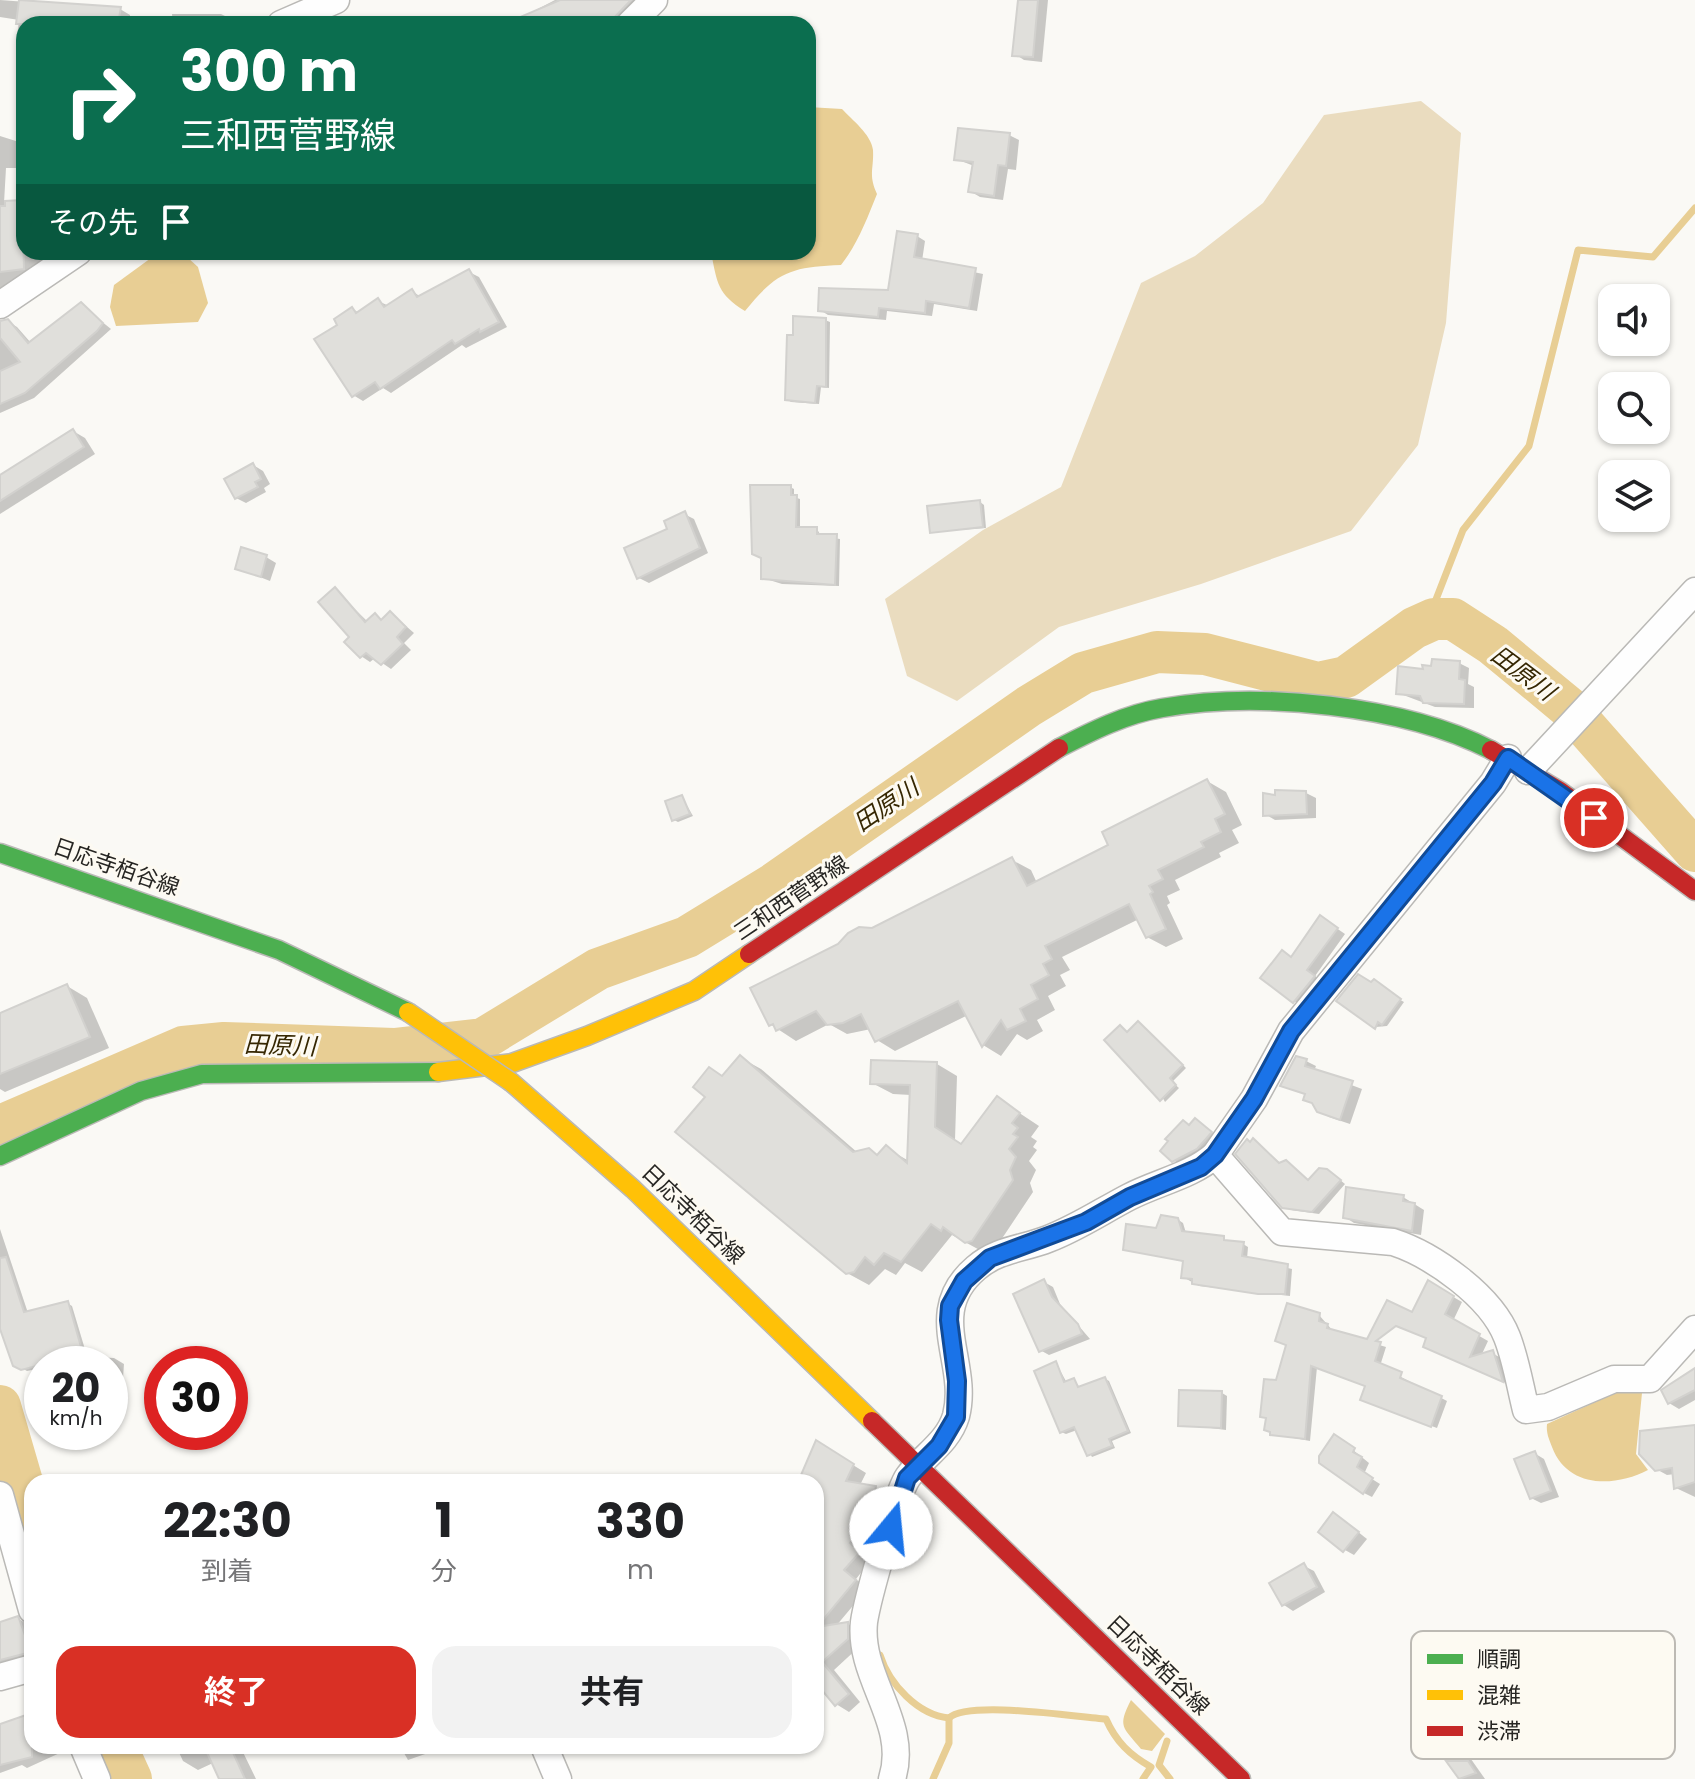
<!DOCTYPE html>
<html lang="ja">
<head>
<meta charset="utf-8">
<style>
	:root { --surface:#fff; --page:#f2f2f2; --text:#202124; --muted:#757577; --accent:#d93025 }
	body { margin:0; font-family:Poppins,"Noto Sans JP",sans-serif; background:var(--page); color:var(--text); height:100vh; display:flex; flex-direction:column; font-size:30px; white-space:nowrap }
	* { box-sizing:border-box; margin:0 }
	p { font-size:26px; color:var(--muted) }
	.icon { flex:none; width:44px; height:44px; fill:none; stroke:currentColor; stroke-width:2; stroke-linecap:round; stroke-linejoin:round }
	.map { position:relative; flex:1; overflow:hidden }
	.details { position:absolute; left:24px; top:1474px; width:800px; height:280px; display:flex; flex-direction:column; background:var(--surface); border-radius:24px; box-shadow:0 2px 6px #0004 }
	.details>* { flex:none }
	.guide { position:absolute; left:16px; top:16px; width:800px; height:244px; border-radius:24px; box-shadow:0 2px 6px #0004; background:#0b6e4f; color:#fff; overflow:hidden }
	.buttons { position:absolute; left:1598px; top:284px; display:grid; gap:16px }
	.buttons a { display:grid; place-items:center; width:72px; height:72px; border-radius:16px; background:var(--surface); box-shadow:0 2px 6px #0004; font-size:40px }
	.speed { position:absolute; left:24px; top:1346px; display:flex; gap:16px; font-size:40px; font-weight:700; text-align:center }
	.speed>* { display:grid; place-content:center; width:104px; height:104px; border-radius:50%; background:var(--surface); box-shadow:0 2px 6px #0004; line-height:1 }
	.speed small { font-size:20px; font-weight:400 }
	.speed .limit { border:12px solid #d22; background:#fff; color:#111 }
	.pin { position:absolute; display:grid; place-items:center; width:68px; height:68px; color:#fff; margin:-34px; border:4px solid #fff; border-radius:50%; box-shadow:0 2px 8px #0007 }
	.me { position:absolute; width:88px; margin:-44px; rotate:17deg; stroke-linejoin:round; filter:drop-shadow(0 0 6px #0008) }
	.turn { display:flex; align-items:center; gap:28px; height:168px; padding:0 32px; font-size:36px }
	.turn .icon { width:104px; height:104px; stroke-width:2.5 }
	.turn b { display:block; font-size:56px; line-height:68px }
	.then { display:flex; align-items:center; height:76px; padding:0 32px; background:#0003; gap:16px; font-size:30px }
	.eta { display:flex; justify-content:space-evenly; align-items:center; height:136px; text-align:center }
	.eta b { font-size:48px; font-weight:700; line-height:56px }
	.primary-button { display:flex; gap:16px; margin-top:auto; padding:16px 32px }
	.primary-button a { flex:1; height:92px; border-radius:24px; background:var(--accent); color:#fff; font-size:32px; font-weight:700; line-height:92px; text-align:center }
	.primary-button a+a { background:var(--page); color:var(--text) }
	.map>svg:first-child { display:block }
	.green { fill:#eadcbf }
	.water { fill:#e8ce94 }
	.shadow { fill:#0003 }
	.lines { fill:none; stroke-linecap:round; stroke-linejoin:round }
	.stream { stroke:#e8ce94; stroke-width:7 }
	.river { stroke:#e8ce94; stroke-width:42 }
	.building { fill:#e0dfdb; stroke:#d2d1ce; stroke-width:2 }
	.street-casing { stroke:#bab9b6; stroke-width:29 }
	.fast-casing { stroke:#bab9b6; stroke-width:21 }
	.slow-casing { stroke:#bab9b6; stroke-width:21 }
	.jam-casing { stroke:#bab9b6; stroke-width:21 }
	.street { stroke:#fefefe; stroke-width:26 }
	.fast { stroke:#4caf50; stroke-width:18 }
	.slow { stroke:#ffc107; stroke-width:18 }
	.jam { stroke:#c62828; stroke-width:18 }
	.slow-bridge-casing { stroke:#bab9b6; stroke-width:21; stroke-linecap:butt }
	.slow-bridge { stroke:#ffc107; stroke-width:18 }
	.route-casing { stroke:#114b97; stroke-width:20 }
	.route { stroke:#1a73e8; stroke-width:14 }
	.labels { text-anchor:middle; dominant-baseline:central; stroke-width:6; stroke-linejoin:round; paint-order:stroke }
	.street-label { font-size:22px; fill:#272623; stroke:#fdfaf2 }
	.water-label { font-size:24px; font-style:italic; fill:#362702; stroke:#fdfaf2 }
	.key { fill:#fdfaf2; stroke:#bdbab4; stroke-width:2 }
	.key-label { font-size:22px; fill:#272623 }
</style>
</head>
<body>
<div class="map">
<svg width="1695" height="1779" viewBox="0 0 1695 1779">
	<rect width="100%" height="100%" fill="#faf9f5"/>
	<polygon class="green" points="1421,101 1461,133 1446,323 1418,445 1351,531 1201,584 1059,627 957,701 907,676 885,599 983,530 1061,487 1141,283 1195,256 1263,203 1324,115"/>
	<g class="water">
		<path d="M808,107l34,2c10,11 29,25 31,41 1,20 -5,24 4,44 -10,25 -20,51 -36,71 -49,2 -64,6 -96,46 -28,-17 -28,-29 -34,-59h97z"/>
		<polygon points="187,257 198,267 208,303 198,322 116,326 110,307 114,285 151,258"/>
		<path d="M1619,1391l23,2 -6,61 12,16c-33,17 -80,19 -96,-23 -3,-8 -6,-14 -5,-23z"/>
		<path d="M1131,1700l34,34 -13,17 -11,-2c-18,-22 -24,-22 -10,-49z"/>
	</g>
	<g class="shadow">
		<polygon points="0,0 120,9 130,15 130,24 24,24 24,42 17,38 19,20 0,17"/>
		<polygon points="555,0 645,0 620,24 509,24"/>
		<polygon points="1020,0 1048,0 1042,62 1024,60 1015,54"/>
		<polygon points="172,14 221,14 229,18 229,24 173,24"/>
		<polygon points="1009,135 1019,140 1016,170 1008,169 1003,200 980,197 970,191 974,166 956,159"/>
		<polygon points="0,136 19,142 18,168 6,168 4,203 24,205 24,252 41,252 41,269 32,275 20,276 20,284 0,295"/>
		<polygon points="917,236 925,241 922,261 983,274 977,311 934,304 932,316 887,311 886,320 828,315 820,310 889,293"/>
		<polygon points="469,272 479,277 507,327 466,348 462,345 391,393 383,388 363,401 353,395 340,325 353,309 359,313 378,301 389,306 412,291 421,297"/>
		<polygon points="81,305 111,329 34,398 0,413 0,323 7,321 17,327 31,343"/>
		<polygon points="825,320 830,322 829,388 821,387 819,404 791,402 787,399"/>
		<polygon points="73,431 85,438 95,454 0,514 0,477"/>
		<polygon points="253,465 263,471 270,484 264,488 266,492 246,503 236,498"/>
		<polygon points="790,487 794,489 794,497 800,499 800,529 817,529 821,536 840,539 839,586 782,584 763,578"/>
		<polygon points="980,502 984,505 986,528 931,532"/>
		<polygon points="684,514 694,519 708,553 649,583 639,578"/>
		<polygon points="266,557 276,563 270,581 237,568"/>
		<polygon points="335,590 368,622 375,615 383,620 391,613 414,633 404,643 411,650 391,669 375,658 370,662 361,656"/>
		<polygon points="1459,663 1469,668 1468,684 1474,687 1474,708 1435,707 1398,693 1425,671"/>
		<polygon points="1207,781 1226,792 1242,825 1232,830 1239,843 1219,853 1221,857 1175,880 1180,890 1167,896 1170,903 1167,905 1183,939 1166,947 1147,937 1139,919 1062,957 1070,970 1060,975 1066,986 1048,996 1055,1010 1037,1020 1043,1031 1027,1040 1017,1034 1001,1056 983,1045 968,1015 895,1051 877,1040 871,1029 847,1034 829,1024 796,1041 770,1024 872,930 1012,860 1031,870 1037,883 1111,846"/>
		<polygon points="1306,793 1316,798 1316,818 1275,820 1265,814 1265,795"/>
		<polygon points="682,797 693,816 678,822 674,820"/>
		<polygon points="1329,923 1345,934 1315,976 1322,982 1303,1006 1294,1001 1292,958"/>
		<polygon points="1358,977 1404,1002 1387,1026 1376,1027"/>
		<polygon points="67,986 87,998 109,1048 5,1092 0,1089 0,1015"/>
		<polygon points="1139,1023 1186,1068 1172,1082 1179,1088 1165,1102 1128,1034"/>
		<polygon points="741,1058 761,1069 858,1153 869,1150 879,1156 886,1148 909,1161 911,1095 893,1094 872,1083 937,1064 957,1076 955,1140 962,1145 997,1098 1039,1126 1031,1137 1037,1141 1033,1147 1037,1150 1029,1161 1036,1170 1030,1183 1033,1192 993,1252 987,1254 952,1235 922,1272 905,1263 896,1275 885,1269 869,1285 847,1273 724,1077"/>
		<polygon points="1306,1061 1316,1066 1314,1071 1362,1089 1350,1124 1329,1117 1319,1111 1307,1095 1282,1085"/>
		<polygon points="1195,1120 1220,1139 1183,1166 1173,1160"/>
		<polygon points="1259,1144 1281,1164 1309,1181 1334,1175 1345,1184 1319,1214 1291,1210 1284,1207"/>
		<polygon points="1403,1197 1424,1210 1421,1235 1354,1223 1345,1217"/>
		<polygon points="1177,1219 1183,1223 1186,1233 1243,1244 1248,1247 1247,1259 1292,1269 1290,1296 1199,1286 1183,1277 1185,1262 1125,1249"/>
		<polygon points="0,1229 28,1313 67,1303 72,1306 87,1356 42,1364 42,1368 27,1371 14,1364 0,1322"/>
		<polygon points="1044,1282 1053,1287 1060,1304 1090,1339 1049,1355 1040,1350"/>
		<polygon points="1429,1283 1462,1302 1453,1321 1488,1341 1481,1356 1492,1353 1501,1358 1510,1385 1434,1351 1412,1314"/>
		<polygon points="1319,1315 1333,1331 1386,1347 1380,1366 1447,1401 1437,1428 1368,1403 1367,1386 1317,1367 1310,1441 1272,1434 1267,1419 1263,1416 1278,1382"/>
		<polygon points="95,1357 114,1358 124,1364 123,1378 110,1377 110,1364 95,1364"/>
		<polygon points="1056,1363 1067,1383 1074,1380 1081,1389 1105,1379 1109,1381 1131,1433 1112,1441 1115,1448 1092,1457 1077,1430 1066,1434 1061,1432"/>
		<polygon points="1695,1370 1695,1400 1679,1409 1669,1403 1663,1391"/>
		<polygon points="1222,1393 1227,1396 1226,1430 1180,1424"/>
		<polygon points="1695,1427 1695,1497 1676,1488 1675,1474 1667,1475 1656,1469"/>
		<polygon points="1342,1441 1369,1463 1364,1474 1380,1484 1372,1497 1364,1493"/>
		<polygon points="817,1443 866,1473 860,1485 888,1495 882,1527 861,1552 871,1560 856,1579 867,1589 836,1626 848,1624 860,1632 860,1646 834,1670 860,1702 849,1712 836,1704 816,1679 816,1482 800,1482"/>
		<polygon points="1534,1453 1544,1459 1559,1497 1541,1503 1531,1498"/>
		<polygon points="1343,1520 1367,1539 1354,1555 1345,1550"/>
		<polygon points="1304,1566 1314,1571 1325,1592 1293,1611 1284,1605"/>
		<polygon points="17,1618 32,1627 32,1664 0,1675 0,1624"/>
		<polygon points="32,1714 32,1746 75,1746 27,1768 22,1765 0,1773 0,1726"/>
		<polygon points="1449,1737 1459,1742 1485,1779 1460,1779 1438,1744"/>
		<polygon points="176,1746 240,1746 256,1779 221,1779 213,1763 198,1770 183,1761"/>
		<polygon points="400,1746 448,1746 408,1760"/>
	</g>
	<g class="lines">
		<g class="stream">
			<polyline points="1434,619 1435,602 1463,530 1529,446 1578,250 1653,257 1695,208"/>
			<path d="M880,1655c9,29 38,60 69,63 20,-18 126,-1 157,1 10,23 24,36 45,48l-8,12"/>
			<polyline points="1167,1741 1159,1765 1170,1779"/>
			<polyline points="933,1779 949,1743 949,1718"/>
		</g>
		<g class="river">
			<polyline points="0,1126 183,1047 224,1043 394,1049 483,1039 598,969 687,937 772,885 1029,706 1083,673 1157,652 1205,654 1318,683 1346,677 1414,628 1434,619 1453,619 1493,645 1568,707 1695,851"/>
			<polyline points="0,1406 32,1516"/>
			<polyline points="116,1746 131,1779"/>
		</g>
	</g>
	<g class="building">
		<polygon points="19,0 121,7 118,24 16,24"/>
		<polygon points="560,0 631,0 608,24 504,24"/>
		<polygon points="1018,0 1038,0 1033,57 1012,56"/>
		<polygon points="958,128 1010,133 1006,166 998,165 994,196 968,192 973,162 954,160"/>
		<polygon points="22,200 24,269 0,272 0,206 5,206 5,201"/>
		<polygon points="897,231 918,234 914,257 976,268 969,308 926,301 925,313 879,308 878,317 818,311 819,288 888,290"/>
		<polygon points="469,269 499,322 480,332 479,329 455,344 452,340 380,389 375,382 352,397 314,339 337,325 334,319 352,307 356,313 378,298 384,307 412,289 417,297"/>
		<polygon points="81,302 103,323 97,331 25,393 0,404 0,371 20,362 0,338 0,321 8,319 28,343"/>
		<polygon points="793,316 826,318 826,387 817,386 815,403 785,400 787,335 793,335"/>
		<polygon points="73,429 84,447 0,501 0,475"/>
		<polygon points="253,463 261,479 255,482 258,487 235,499 224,479"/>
		<polygon points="750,485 791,485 791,495 797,495 796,527 817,527 817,534 837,534 835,585 761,579 761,558 752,554"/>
		<polygon points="980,500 983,527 930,533 927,506"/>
		<polygon points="685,511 700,548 637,579 624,548 667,529 664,521"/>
		<polygon points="241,547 267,555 261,577 235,569"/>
		<polygon points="335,587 365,622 375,613 381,620 390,611 406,627 397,637 403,644 381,665 366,653 360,658 344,642 349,637 318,602"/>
		<polygon points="1432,659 1460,661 1459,679 1465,680 1464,704 1423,703 1420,696 1396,694 1398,666 1423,669 1422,665 1431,666"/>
		<polygon points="1207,779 1225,814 1215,819 1221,832 1201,842 1204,847 1158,870 1163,879 1149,886 1153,892 1150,894 1166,929 1146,938 1129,904 1045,946 1052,959 1043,964 1049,975 1031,985 1038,999 1020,1009 1026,1021 1007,1030 1001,1020 982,1047 958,1001 875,1042 861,1014 843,1023 827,1025 816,1011 776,1031 773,1024 769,1026 750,988 838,944 848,933 859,927 872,928 1012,857 1027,886 1108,845 1102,832"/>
		<polygon points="1275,790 1306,791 1307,814 1263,816 1263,793 1275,795"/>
		<polygon points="682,795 690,814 672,821 665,801"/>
		<polygon points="1320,915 1338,928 1307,970 1315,976 1293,1003 1260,978 1282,950 1291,957"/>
		<polygon points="1358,974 1371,982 1374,979 1401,999 1382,1025 1378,1022 1375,1029 1336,1001"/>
		<polygon points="67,984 90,1037 0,1074 0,1013"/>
		<polygon points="1138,1021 1183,1065 1170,1078 1176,1085 1160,1101 1104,1040 1120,1025 1127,1032"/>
		<polygon points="740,1055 853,1152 869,1148 877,1155 886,1145 907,1163 910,1085 870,1084 871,1060 937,1062 935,1127 961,1144 997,1096 1020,1113 1012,1123 1018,1128 1013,1134 1018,1137 1009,1149 1016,1157 1010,1170 1013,1180 972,1241 965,1243 943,1227 941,1231 931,1224 901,1262 884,1253 874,1265 865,1257 854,1272 846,1274 675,1132 705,1097 693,1087 709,1067 722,1076"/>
		<polygon points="1296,1056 1307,1059 1305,1066 1353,1081 1340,1120 1317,1112 1312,1103 1303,1100 1305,1094 1280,1086"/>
		<polygon points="1195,1118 1212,1132 1197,1149 1172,1162 1160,1151 1168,1141 1165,1139 1183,1120 1189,1125"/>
		<polygon points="1253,1138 1279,1163 1286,1160 1308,1180 1319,1168 1327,1169 1341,1180 1312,1212 1282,1208 1235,1154 1247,1139 1250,1142"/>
		<polygon points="1346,1187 1404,1195 1403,1201 1415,1203 1412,1231 1343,1218"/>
		<polygon points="1161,1215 1178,1218 1182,1231 1224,1236 1224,1240 1244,1242 1242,1256 1288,1264 1285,1294 1258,1294 1192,1284 1192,1279 1181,1278 1183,1261 1123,1250 1126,1224 1156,1228"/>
		<polygon points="6,1257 24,1312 68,1301 83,1354 21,1370 13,1366 0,1329 0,1258"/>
		<polygon points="1044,1279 1052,1297 1078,1324 1082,1334 1039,1352 1013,1294"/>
		<polygon points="1428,1280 1454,1296 1445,1314 1480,1334 1470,1357 1493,1350 1503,1382 1423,1347 1426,1338 1396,1326 1376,1341 1381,1342 1375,1361 1402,1372 1400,1378 1442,1396 1431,1427 1360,1400 1365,1386 1311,1366 1305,1439 1270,1435 1270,1432 1264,1430 1266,1418 1260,1417 1264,1379 1276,1380 1286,1345 1275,1341 1287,1303 1320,1313 1319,1321 1328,1324 1327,1328 1367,1339 1387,1300 1412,1312"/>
		<polygon points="1056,1361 1064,1382 1074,1378 1078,1387 1105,1377 1128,1431 1109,1439 1112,1446 1087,1456 1074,1427 1060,1433 1034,1371"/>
		<polygon points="1695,1368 1695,1390 1668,1404 1661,1390"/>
		<polygon points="1179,1390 1222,1391 1221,1428 1178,1426"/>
		<polygon points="1695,1425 1695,1482 1674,1489 1672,1468 1655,1471 1639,1454 1640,1431"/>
		<polygon points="1334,1434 1355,1448 1353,1452 1362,1457 1357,1467 1373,1478 1363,1494 1319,1463 1319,1456"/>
		<polygon points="816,1440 854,1464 846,1481 876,1486 870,1520 850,1543 860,1552 844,1570 856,1580 817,1627 848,1622 848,1639 822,1662 849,1694 835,1706 816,1683 816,1482 798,1482"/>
		<polygon points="1535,1451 1551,1491 1530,1499 1514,1459"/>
		<polygon points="1333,1512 1359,1532 1343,1552 1318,1532"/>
		<polygon points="1304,1563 1317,1587 1282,1606 1269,1583"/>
		<polygon points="18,1616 31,1652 0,1660 0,1622"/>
		<polygon points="32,1713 32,1757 0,1765 0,1724"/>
		<polygon points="204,1746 230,1746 245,1779 219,1779"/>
		<polygon points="1446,1761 1468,1761 1476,1773 1459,1779"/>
	</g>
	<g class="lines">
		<defs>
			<g id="street">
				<polyline points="281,24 336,0"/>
				<polyline points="630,24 654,0"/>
				<polyline points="0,305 78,252"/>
				<path d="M1508,758l-15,25 -202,248 -37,68 -39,56 67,77 111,10c40,13 98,54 114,95 9,23 13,49 19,73l22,-3 66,-28h36l45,-50"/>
				<polyline points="1528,771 1695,591"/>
				<polyline points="0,1495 32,1610"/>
				<polyline points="0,1677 32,1668"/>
				<polyline points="83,1746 97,1779"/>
				<polyline points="544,1746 558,1779"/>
				<path d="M892,1779c18,-56 -34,-101 -28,-157 3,-21 33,-130 44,-145 15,-21 40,-34 48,-61 14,-54 -33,-103 20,-148 22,-19 47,-19 72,-29 29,-11 54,-28 81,-42 29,-15 62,-21 86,-42"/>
			</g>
			<g id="fast">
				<path d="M1059,748c33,-17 67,-34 103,-40 97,-17 241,-3 329,42"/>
				<polyline points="0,853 279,950 408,1012"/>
				<polyline points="0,1156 141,1091 202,1074 438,1072"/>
			</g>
			<g id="slow">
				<polyline points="438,1072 512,1063 587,1036 694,991 749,954"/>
				<polyline points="511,1082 633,1189 872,1421"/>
			</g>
			<g id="jam">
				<polyline points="1491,750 1560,791 1695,891"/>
				<polyline points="749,954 1059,748"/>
				<polyline points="872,1421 1241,1779"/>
			</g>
		</defs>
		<use href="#street" class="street-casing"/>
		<use href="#fast" class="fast-casing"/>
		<use href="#slow" class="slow-casing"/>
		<use href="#jam" class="jam-casing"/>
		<use href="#street" class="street"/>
		<use href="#fast" class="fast"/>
		<use href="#slow" class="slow"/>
		<use href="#jam" class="jam"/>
		<defs>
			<polyline id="slow-bridge" points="408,1012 511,1082"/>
		</defs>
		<use href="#slow-bridge" class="slow-bridge-casing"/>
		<use href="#slow-bridge" class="slow-bridge"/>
	</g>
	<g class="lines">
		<defs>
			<polyline id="route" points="891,1528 907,1478 939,1446 956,1417 957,1381 949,1320 950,1306 964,1281 990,1258 1086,1222 1130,1197 1201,1167 1215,1155 1254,1099 1291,1031 1493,783 1508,758 1594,818"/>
		</defs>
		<use href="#route" class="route-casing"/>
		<use href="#route" class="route"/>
	</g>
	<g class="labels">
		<g class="street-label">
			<text transform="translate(116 867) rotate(19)">日応寺栢谷線</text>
			<text transform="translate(791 898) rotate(-34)">三和西菅野線</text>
			<text transform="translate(693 1214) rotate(44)">日応寺栢谷線</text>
			<text transform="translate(1158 1665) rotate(44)">日応寺栢谷線</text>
		</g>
		<g class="water-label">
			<text transform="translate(1523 673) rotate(37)">田原川</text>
			<text transform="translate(886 805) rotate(-34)">田原川</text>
			<text transform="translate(280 1045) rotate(2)">田原川</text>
		</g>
	</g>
	<rect x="1411" y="1631" width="264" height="128" rx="12" class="key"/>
	<rect x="1427" y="1654" width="36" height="10" fill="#4caf50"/>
	<rect x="1427" y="1690" width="36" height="10" fill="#ffc107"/>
	<rect x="1427" y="1726" width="36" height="10" fill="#c62828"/>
	<g class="key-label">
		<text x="1477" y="1667">順調</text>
		<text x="1477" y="1703">混雑</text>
		<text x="1477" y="1739">渋滞</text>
	</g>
</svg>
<div class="buttons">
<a><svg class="icon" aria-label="sound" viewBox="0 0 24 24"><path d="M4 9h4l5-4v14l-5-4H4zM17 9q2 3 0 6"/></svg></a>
<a><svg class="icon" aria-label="search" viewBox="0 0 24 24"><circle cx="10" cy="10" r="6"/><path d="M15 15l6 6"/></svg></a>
<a><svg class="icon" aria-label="layers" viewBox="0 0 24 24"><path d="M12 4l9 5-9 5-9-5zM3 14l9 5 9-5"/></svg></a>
</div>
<div class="speed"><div>20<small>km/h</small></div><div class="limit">30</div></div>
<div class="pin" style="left:1594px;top:818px;background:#d93025"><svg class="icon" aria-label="arrive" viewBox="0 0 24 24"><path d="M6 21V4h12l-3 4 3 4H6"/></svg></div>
<svg class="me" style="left:891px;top:1528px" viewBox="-20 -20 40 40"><circle r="19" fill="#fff"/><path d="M0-13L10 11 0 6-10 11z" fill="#1a73e8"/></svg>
<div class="guide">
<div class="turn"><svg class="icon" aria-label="right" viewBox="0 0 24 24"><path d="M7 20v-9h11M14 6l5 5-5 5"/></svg><div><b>300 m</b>三和西菅野線</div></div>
<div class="then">その先<svg class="icon" aria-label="arrive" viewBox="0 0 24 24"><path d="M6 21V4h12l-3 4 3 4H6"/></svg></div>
</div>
<section class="details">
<div class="eta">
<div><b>22:30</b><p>到着</p></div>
<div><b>1</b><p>分</p></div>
<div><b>330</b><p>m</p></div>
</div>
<div class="primary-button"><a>終了</a><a>共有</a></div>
</section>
</div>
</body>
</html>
